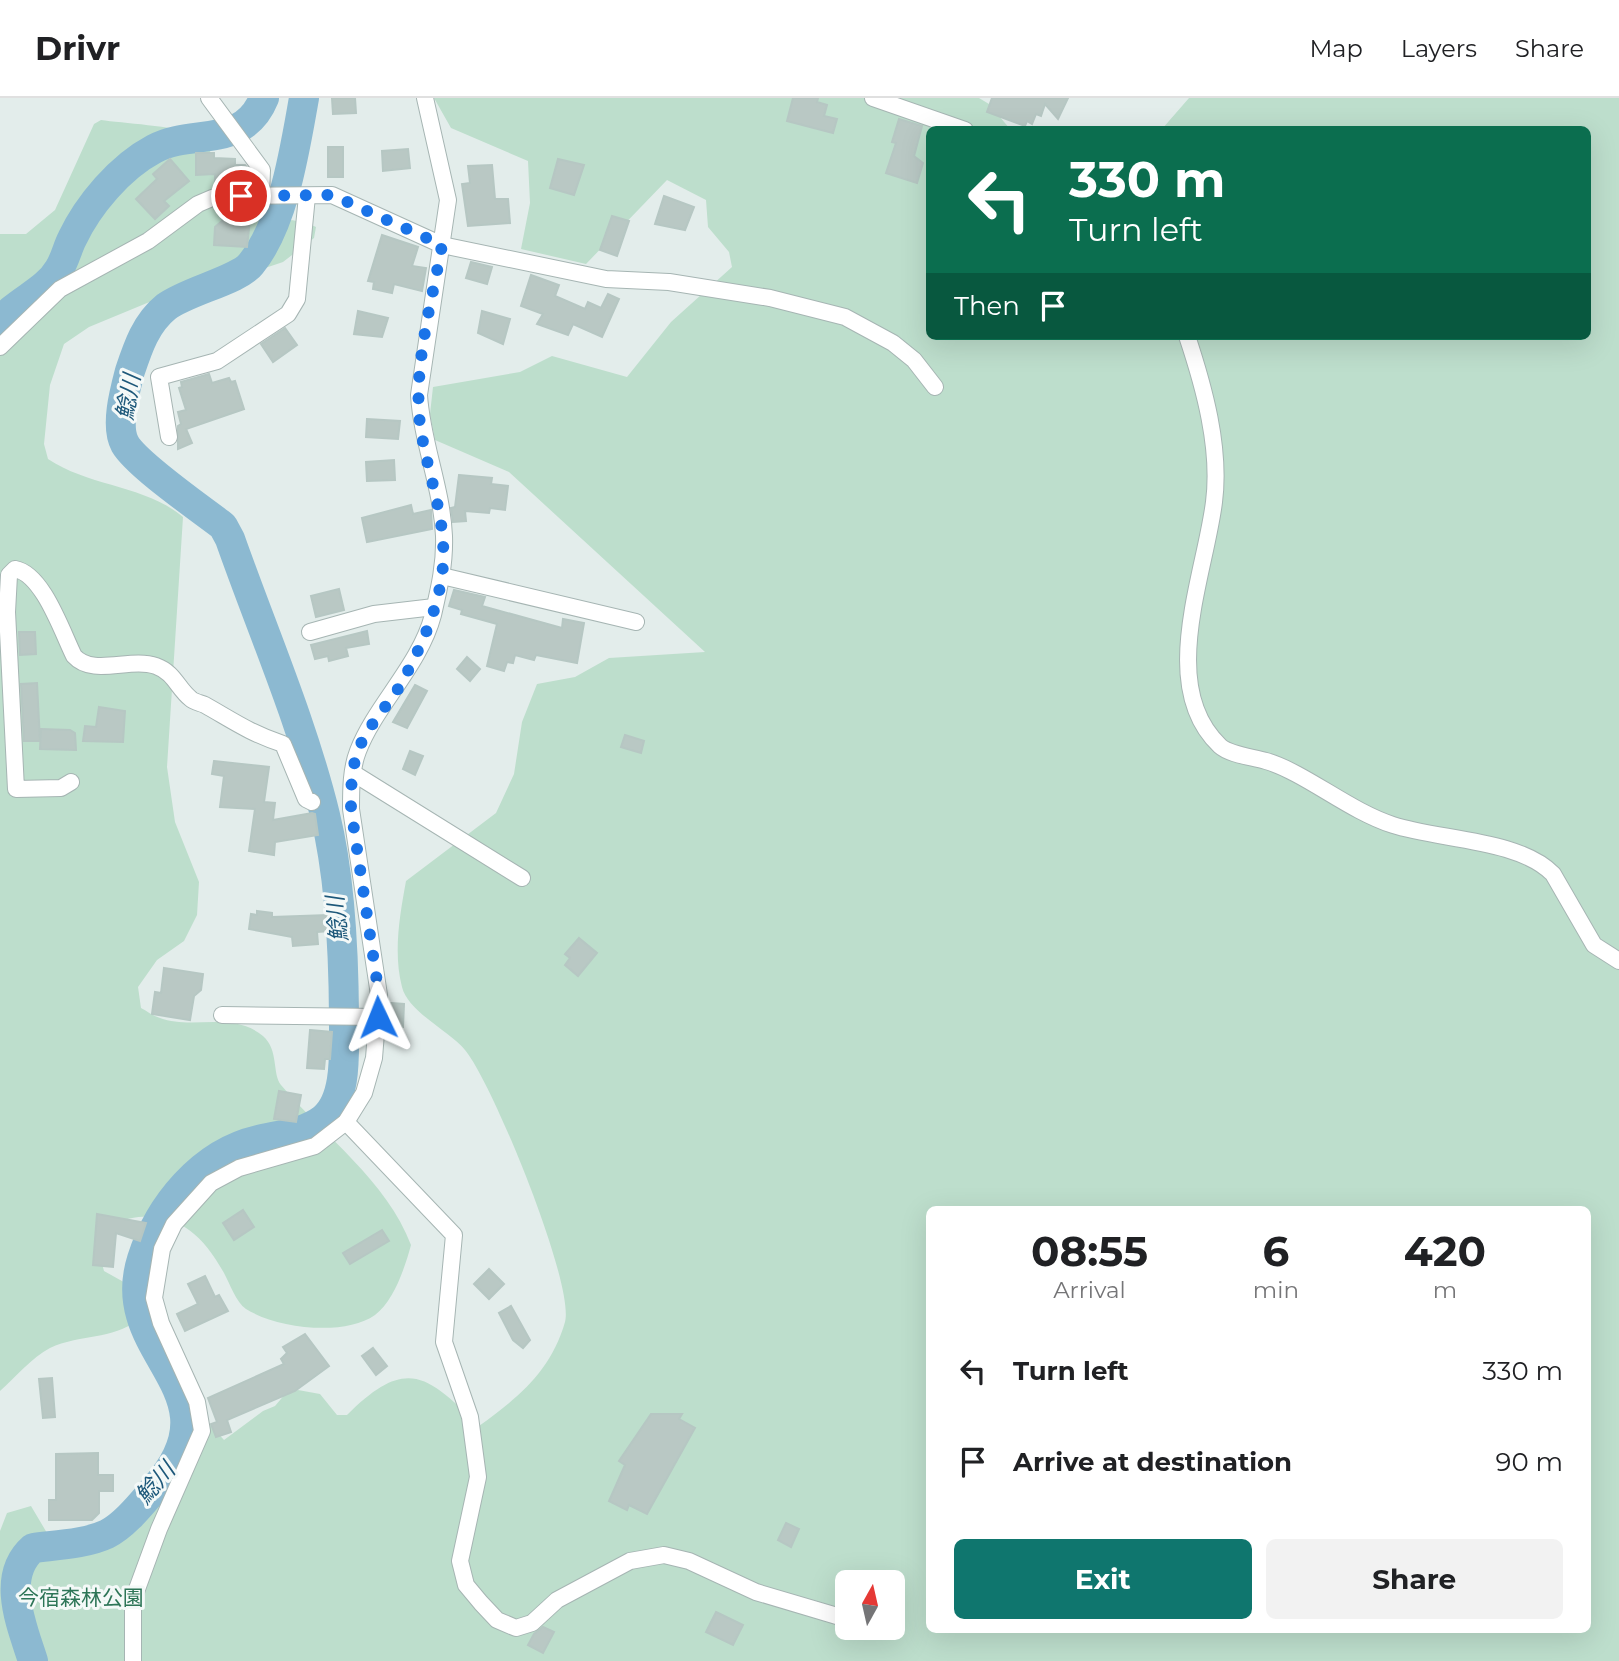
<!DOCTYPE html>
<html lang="en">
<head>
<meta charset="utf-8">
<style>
	:root { --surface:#fff; --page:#f2f2f2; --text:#202124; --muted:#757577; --line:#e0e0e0; --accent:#0f766e }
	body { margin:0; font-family:Montserrat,"Noto Sans JP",sans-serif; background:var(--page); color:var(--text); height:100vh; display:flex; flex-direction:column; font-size:26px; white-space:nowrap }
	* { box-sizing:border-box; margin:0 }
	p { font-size:23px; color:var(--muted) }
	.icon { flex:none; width:38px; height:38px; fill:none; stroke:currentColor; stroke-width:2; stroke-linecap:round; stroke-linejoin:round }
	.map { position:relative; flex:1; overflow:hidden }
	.drawer { position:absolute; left:926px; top:1108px; width:665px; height:427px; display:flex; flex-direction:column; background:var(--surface); border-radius:10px; box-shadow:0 7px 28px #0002 }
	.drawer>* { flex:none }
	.top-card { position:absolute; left:926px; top:28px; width:665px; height:214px; border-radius:10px; box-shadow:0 7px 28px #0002; background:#0b6e4f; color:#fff; overflow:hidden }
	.needle { width:46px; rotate:8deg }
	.controls { position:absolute; left:835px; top:1472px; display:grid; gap:14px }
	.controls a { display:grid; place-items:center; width:70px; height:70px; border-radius:10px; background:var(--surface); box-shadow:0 7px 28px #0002; font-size:35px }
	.pin { position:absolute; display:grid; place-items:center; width:60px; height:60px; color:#fff; margin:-30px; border:4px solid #fff; border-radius:50%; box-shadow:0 2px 7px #0007 }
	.me { position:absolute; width:77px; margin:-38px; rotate:358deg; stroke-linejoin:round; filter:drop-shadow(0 0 5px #0008) }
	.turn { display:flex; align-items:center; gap:24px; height:147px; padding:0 28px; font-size:32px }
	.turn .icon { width:91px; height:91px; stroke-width:2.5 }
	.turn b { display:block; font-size:49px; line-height:60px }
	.then { display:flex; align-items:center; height:66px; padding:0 28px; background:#0003; gap:14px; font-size:26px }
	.eta { display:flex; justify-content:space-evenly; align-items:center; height:119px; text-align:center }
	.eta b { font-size:42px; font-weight:700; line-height:49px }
	.cta { display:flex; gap:14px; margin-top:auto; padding:14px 28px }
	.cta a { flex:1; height:80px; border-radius:10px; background:var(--accent); color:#fff; font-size:28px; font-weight:700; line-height:80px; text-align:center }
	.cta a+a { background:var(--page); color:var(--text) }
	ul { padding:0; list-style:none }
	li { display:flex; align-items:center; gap:21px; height:91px; padding:0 28px }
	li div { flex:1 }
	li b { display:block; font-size:26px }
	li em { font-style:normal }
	header { display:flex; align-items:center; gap:42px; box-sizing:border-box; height:98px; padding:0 35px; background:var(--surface); border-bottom:2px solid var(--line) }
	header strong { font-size:33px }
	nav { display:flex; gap:38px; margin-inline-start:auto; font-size:24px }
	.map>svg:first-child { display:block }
	.green { fill:#bddecc; fill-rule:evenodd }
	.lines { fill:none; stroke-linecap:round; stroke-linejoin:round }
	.river { stroke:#8cb9d1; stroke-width:30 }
	.building { fill:#b9c8c4; stroke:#b6c7c3; stroke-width:2 }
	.minor-casing { stroke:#a6b5b3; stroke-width:18 }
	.minor { stroke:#fff; stroke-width:16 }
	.route { stroke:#1a73e8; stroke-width:12; stroke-dasharray:0 21.6 }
	.labels { text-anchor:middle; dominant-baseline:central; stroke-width:6; stroke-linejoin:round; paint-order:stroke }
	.park-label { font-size:21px; fill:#2d7557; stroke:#f4f9f8 }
	.water-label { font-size:23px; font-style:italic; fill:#1d587a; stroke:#f4f9f8 }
</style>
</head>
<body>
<header>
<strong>Drivr</strong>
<nav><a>Map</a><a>Layers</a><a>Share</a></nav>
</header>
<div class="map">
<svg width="1619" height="1563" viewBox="0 0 1619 1563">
	<rect width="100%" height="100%" fill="#e3edeb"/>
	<g class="green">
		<path d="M434,0h545l10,6 21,25 -81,1v206h658v-206l-425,-1 27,-31h430v1563h-1619v-130l7,-18 24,-7 16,27c38,3 71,-11 96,-41 5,-6 7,-13 12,-18 15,-16 16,-12 25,-34h15l10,-21 19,21 39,-29 12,-5 11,-13 12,-3 22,4 17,21h10c59,-59 80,-41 132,11 39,-28 72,-55 86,-104 10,-38 -73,-240 -100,-272 -14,-18 -57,-38 -63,-63 -9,-34 -2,-73 4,-106l90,-68 18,-39 8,-52 15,-38 38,-7 34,-19 96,-6 -196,-180 -74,-32 -5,-26 3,-27 87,-15 32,-16 75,21 44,-55 61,-55 -3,-15 -21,-25 -2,-27 -39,-20 -81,84 -65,-15 9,-46 -2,-42 -77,-33zM929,1111h658v420h-658zM847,1484h45v46h-45z"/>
		<path d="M101,22c20,3 75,6 91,14 31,17 29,63 62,79 20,10 42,3 62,14l-2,11 -31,24 -65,22h-25l-104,43 -25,17 -14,41 -6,59 4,15c42,28 97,26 135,58l-16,250 8,55 24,60 -2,33 -13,26 -27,19 -19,27 3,21c6,3 12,8 19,10 31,12 73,-7 103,18 16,14 9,38 18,49 43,51 106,96 130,160 -6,22 -17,56 -36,70 -31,22 -99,13 -129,-6 -10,-7 -16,-25 -22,-36 -28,-51 -62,-69 -117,-48l-9,24 6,22 34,19v30c-26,20 -58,14 -88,28 -18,9 -35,30 -50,43v-1157h26l29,-24 39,-86z"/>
	</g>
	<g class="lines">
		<g class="river">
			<path d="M0,225c15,-22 45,-30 59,-54 6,-9 8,-20 13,-30 16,-34 48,-72 82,-90 38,-21 89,1 110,-51"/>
			<path d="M33,1563c-11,-35 -33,-84 0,-113 23,-3 53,-4 74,-14 18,-9 35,-31 49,-47 85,-97 -45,-131 -14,-228 17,-54 60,-106 116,-119 22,-5 47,-7 65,-21 24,-19 21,-65 21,-94 0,-67 -3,-145 -19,-210 -23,-94 -63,-185 -95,-276l-7,-13c-22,-17 -86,-61 -98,-82 -10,-18 0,-54 5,-73 8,-24 16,-48 36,-64 21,-16 73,-27 85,-43 33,-40 44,-116 53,-166"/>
		</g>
	</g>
	<g class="building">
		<polygon points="332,0 355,0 356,15 333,16"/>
		<polygon points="793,0 818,0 817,4 827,7 824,18 837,21 833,35 787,23"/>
		<polygon points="992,0 1068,0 1058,21 1045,6 1041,18 1036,16 1032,26 1027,23 1025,28 987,14"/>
		<polygon points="899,21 922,28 914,58 923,65 917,85 886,75 896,45 892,44"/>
		<rect x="328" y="49" width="15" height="30"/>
		<polygon points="408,51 410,70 383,73 382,53"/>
		<polygon points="196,55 214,55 214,60 235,61 235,67 245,67 251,75 251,86 226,89 226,86 215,86 215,76 196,77"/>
		<polygon points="170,61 189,83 164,103 169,108 155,121 136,101 157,81 153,76"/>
		<polygon points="558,61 584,67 574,97 550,90"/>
		<polygon points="492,67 495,101 508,101 510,125 468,128 462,86 470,85 468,68"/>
		<polygon points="664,98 694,109 685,132 655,126"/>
		<polygon points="229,112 251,113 247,149 214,147 215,129 229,117"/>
		<polygon points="612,118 629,123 617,158 600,152"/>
		<polygon points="382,137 418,149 412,168 426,170 422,193 394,186 392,195 373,191 374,184 368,183"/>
		<polygon points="471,164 492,169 487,186 466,180"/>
		<polygon points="531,177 559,187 555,198 585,211 588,204 601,210 608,196 619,201 602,239 573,226 568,237 537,226 543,216 521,208"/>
		<polygon points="358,213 388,220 382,239 354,236"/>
		<polygon points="482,213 510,221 503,246 478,235"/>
		<polygon points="285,230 297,247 273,264 261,246"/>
		<polygon points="209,276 212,285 229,280 231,284 235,283 244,311 186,331 192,345 178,351 178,328 181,326 178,314 186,312 179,290 182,289 181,284"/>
		<polygon points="367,321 400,323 398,341 366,339"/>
		<polygon points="394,362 395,382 367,383 366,364"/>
		<polygon points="459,377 492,380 491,386 508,388 505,412 490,410 489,415 465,413 466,423 453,424 451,410 455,409"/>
		<polygon points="411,407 413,416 431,412 432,431 367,444 362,420"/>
		<polygon points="339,491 344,512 316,519 311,498"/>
		<polygon points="454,492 485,499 482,508 562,530 563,521 584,525 577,565 536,557 534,562 515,557 513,565 507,564 504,573 487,568 497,526 461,516 462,512 449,508"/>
		<polygon points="367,533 369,546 346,550 348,558 329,563 328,558 315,561 311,547"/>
		<polygon points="19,534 35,534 36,556 20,557"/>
		<polygon points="467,559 480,571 470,583 457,571"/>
		<polygon points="37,585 40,643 24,643 21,586"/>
		<polygon points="415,587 427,593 407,630 393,624"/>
		<polygon points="99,609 125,613 123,644 83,643 85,628 96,629"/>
		<polygon points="41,631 70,632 75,635 76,652 40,651"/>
		<polygon points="625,637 644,643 641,655 621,649"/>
		<polygon points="410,653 423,658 415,677 403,671"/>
		<polygon points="214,663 269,669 264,704 275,705 273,722 312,715 315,716 318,737 275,744 274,757 249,753 255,711 220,709 224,678 212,676"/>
		<polygon points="257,813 272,815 272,819 328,817 329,833 317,834 318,846 293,848 292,839 249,831 251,816 257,817"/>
		<polygon points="579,840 597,855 578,878 565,867 570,860 565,856"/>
		<polygon points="164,870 203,876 201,892 194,898 190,922 152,916 155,894 161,895"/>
		<polygon points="391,905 404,906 403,929 390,928"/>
		<polygon points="310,932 332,934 330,961 325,961 324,971 307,970"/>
		<polygon points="279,993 301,997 296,1024 274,1021"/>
		<polygon points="243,1112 254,1129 234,1142 223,1125"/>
		<polygon points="97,1116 146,1125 140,1143 116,1135 113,1169 93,1167"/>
		<polygon points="382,1132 389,1143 350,1166 343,1155"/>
		<polygon points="489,1171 504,1186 489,1201 474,1186"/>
		<polygon points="205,1178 215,1199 219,1197 228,1213 185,1233 177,1216 198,1206 188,1186"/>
		<polygon points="511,1208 530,1242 523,1250 513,1242 499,1215"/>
		<polygon points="305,1236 329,1268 295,1293 227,1322 231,1334 216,1339 211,1326 217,1324 208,1300 284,1266 281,1261 287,1255 283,1249"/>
		<polygon points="373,1250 387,1268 376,1277 362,1258"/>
		<polygon points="52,1280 55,1319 43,1320 39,1281"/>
		<polygon points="651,1316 682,1316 679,1321 695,1330 647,1416 629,1407 627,1412 609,1403 625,1367 619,1363"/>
		<polygon points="98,1355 98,1377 113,1377 113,1393 99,1393 99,1415 92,1422 49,1422 49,1402 56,1402 56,1356"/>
		<polygon points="786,1425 799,1431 791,1449 778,1442"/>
		<polygon points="716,1514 743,1527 733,1547 706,1534"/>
		<polygon points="543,1529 554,1534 543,1555 528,1547 534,1536"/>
	</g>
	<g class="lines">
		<defs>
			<g id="minor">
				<polyline points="209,0 262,72 261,96"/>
				<polyline points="873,0 965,32"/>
				<path d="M1187,238c17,51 34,112 27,166 -9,73 -57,185 6,244 10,9 33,11 46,15 40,12 83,50 127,64 46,15 126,14 160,49l41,71 25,16"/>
				<polyline points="0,249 60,191 148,143 198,106 212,100 241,98 332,97 442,147 606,181 669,184 770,200 845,219 893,245 914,262 935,289"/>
				<polyline points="169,339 159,279 217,263 288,216 297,201 307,98"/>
				<polyline points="442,478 636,524"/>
				<polyline points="310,534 374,516 434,509"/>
				<polyline points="353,675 522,780"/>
				<path d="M71,684l-10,6 -45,1 -9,-177 2,-37 6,-6c28,5 47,63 59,87 19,21 56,1 82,10 19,7 21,22 35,33 3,3 10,4 14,6 30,17 45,28 78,39l23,55 6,3"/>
				<polyline points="222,917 378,919"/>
				<polyline points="346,1024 454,1137 444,1244 470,1319 478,1379 460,1463 466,1487 481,1505 497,1522 516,1530 532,1525 557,1502 630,1463 664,1457 689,1463 756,1494 847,1521"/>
				<path d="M133,1563v-61l26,-71 43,-98 -5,-29 -36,-79 -7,-25 8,-49 12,-25 37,-41 28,-15 76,-22 31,-24 18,-29 10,-35 5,-63 -28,-186c0,-20 0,-40 7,-58 17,-45 62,-86 75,-136 6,-26 12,-51 11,-79 -2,-48 -22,-93 -25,-141l29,-195 -23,-102"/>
			</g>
		</defs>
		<use href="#minor" class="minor-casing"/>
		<use href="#minor" class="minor"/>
	</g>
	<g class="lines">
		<path class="route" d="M241,98l91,-1 110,50c-10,57 -29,121 -22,179 7,52 29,97 22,151 -5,38 -23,76 -41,109 -13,22 -34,42 -43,67 -7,19 -7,38 -7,58l28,186 -1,22"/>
	</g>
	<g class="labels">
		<g class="park-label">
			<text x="81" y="1499">今宿森林公園</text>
		</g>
		<g class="water-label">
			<text transform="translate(128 299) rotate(-80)">鯰川</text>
			<text transform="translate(337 821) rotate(-96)">鯰川</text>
			<text transform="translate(155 1385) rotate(-49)">鯰川</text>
		</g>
	</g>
</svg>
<div class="controls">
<a><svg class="needle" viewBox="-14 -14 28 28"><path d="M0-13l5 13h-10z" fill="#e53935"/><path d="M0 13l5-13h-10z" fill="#757577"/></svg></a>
</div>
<div class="pin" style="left:241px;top:98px;background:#d93025"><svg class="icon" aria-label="arrive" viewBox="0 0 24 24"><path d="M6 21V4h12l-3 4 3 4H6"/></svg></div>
<svg class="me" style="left:378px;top:919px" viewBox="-20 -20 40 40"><path d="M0-17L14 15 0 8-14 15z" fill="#1a73e8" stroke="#fff" stroke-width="4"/></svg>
<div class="top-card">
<div class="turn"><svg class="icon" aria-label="left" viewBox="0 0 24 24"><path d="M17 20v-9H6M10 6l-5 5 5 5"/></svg><div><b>330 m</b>Turn left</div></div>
<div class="then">Then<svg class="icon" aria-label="arrive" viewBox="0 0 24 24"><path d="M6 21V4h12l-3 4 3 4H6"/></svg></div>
</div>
<section class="drawer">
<div class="eta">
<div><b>08:55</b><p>Arrival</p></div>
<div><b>6</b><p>min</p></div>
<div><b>420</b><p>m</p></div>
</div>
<ul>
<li><svg class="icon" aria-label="left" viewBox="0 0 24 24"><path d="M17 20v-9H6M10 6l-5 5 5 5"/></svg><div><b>Turn left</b></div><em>330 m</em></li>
<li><svg class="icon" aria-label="arrive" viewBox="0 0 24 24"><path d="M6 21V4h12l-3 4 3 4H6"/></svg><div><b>Arrive at destination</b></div><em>90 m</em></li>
</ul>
<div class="cta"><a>Exit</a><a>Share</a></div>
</section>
</div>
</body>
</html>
